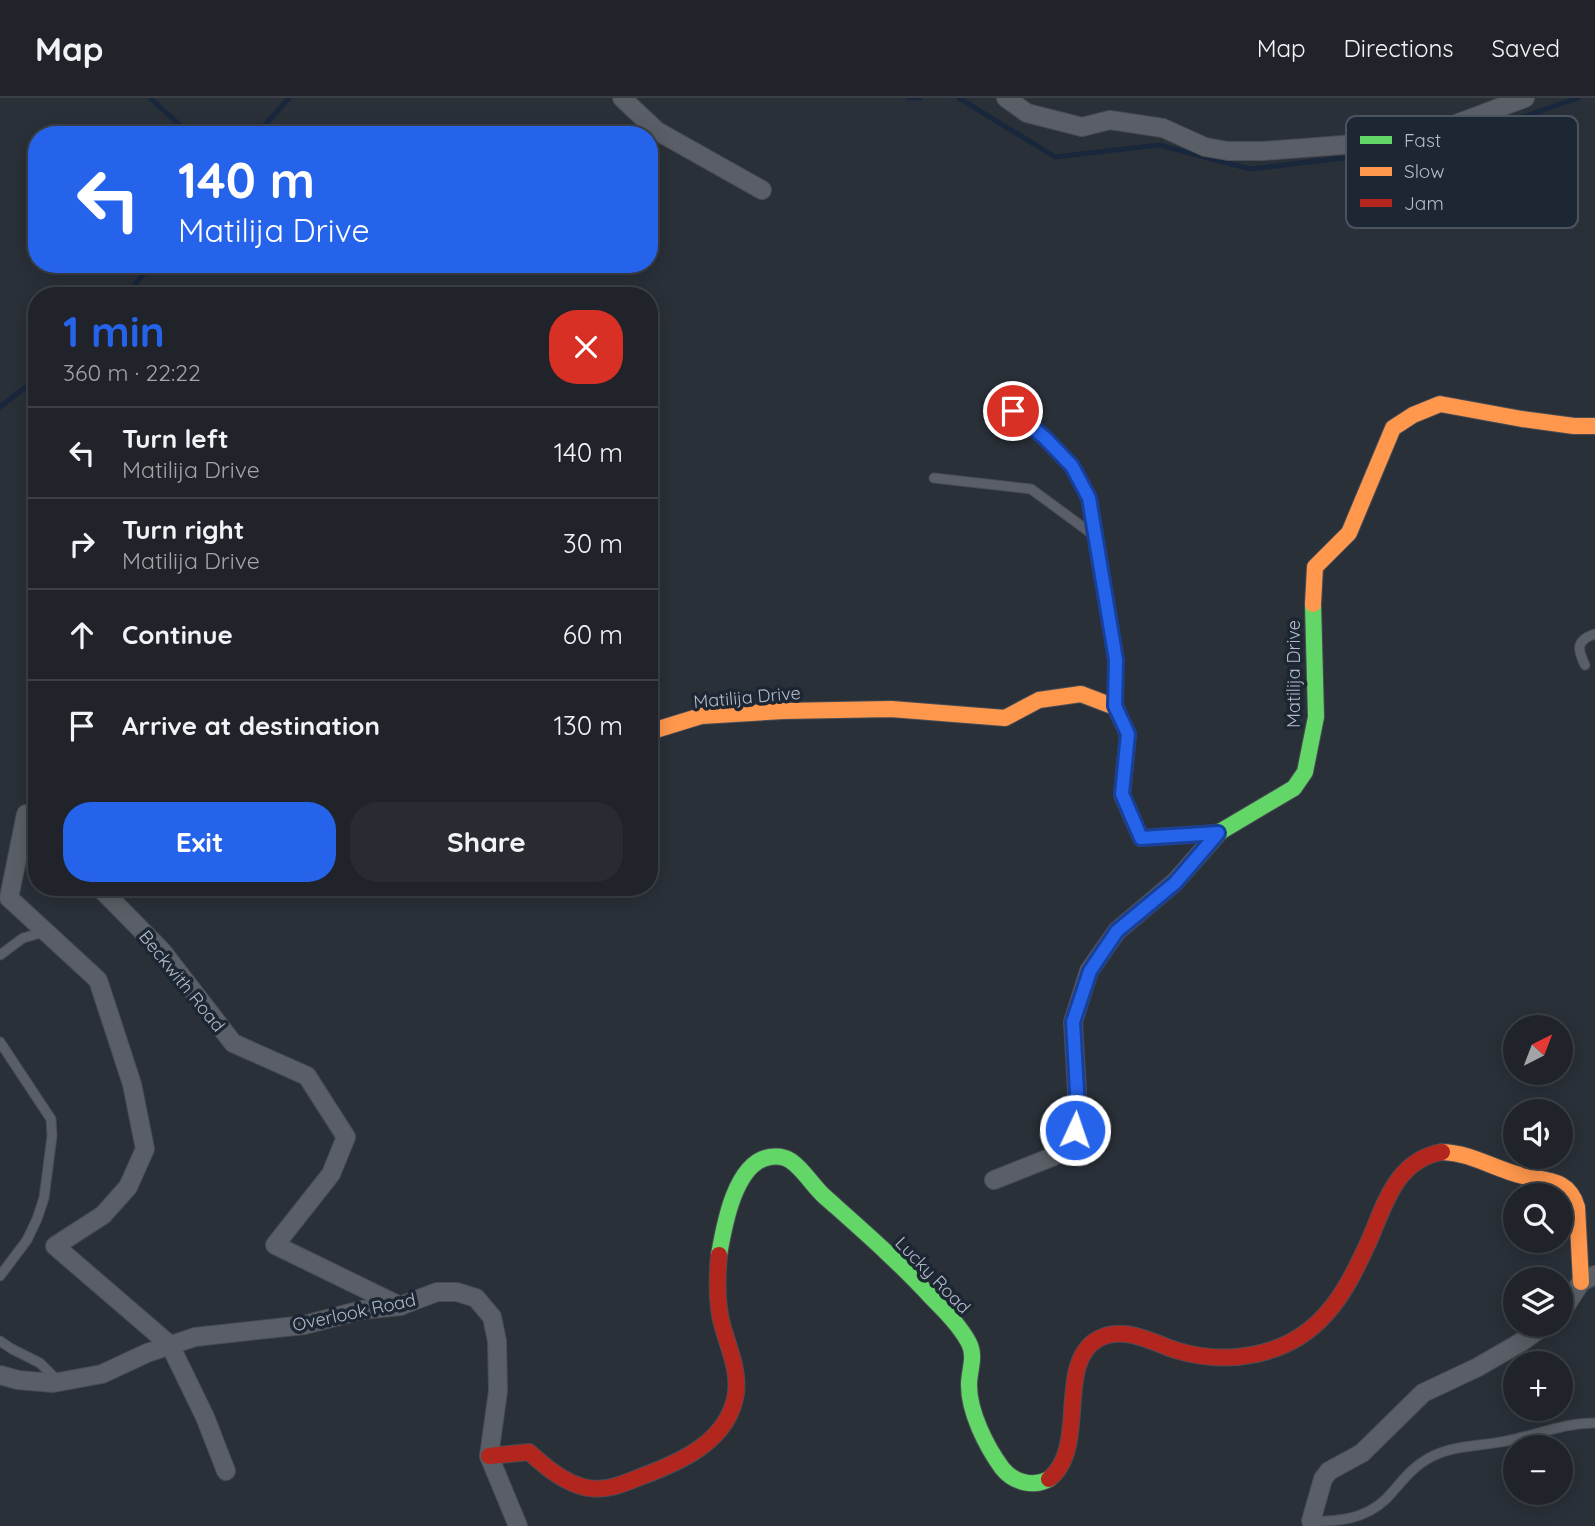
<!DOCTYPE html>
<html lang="en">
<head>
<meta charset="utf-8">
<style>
	:root { --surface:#20242a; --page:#282c32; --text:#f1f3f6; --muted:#a2a4a8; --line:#3d4147; --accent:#2563eb }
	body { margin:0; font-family:Quicksand,sans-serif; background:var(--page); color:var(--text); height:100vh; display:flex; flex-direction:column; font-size:26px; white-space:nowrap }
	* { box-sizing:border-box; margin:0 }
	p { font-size:23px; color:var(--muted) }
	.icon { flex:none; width:38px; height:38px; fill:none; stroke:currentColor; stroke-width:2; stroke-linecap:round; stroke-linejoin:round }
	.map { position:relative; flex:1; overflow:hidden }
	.drawer { position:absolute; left:28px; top:189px; width:630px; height:609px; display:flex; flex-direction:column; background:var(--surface); border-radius:28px; box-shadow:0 4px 18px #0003,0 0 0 2px var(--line) }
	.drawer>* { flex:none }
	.guide { position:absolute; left:28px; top:28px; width:630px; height:147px; border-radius:28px; box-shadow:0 4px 18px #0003,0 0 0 2px var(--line); background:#2563eb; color:#fff; overflow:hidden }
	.needle { width:46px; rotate:42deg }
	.fabs { position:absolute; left:1503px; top:917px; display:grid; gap:14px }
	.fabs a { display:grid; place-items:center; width:70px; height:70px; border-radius:50%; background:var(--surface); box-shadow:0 4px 18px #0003,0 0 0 2px var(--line); font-size:35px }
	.pin { position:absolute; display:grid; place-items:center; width:60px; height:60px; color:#fff; margin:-30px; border:4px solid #fff; border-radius:50%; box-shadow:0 2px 7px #0007 }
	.me { position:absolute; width:77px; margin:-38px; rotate:3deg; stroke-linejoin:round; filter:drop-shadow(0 0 5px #0008) }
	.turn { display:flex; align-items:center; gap:24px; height:147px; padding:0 35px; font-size:32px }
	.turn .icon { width:91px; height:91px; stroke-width:2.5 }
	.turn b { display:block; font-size:49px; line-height:60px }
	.round { display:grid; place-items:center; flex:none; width:74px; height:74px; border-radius:28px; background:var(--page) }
	.headline { display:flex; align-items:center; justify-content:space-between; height:119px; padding:0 35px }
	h1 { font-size:42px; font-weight:800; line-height:52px; color:var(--accent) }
	.primary-button { display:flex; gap:14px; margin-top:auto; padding:14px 35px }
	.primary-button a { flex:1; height:80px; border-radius:28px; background:var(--accent); color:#fff; font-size:28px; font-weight:800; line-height:80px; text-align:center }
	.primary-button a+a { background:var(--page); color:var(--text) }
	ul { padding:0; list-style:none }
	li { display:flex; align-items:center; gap:21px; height:91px; padding:0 35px; border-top:2px solid var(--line) }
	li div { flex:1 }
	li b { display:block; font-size:26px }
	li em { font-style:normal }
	header { display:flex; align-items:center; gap:42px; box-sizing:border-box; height:98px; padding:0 35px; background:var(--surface); border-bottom:2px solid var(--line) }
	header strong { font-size:33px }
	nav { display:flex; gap:38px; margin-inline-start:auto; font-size:24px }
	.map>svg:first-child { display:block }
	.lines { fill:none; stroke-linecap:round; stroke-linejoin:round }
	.stream { stroke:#19273c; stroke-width:5 }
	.lane-casing { stroke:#484c55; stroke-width:11 }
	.street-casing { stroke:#484c55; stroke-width:20 }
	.fast-casing { stroke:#484c55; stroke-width:18 }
	.slow-casing { stroke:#484c55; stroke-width:18 }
	.jam-casing { stroke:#484c55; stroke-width:18 }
	.lane { stroke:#5a5e66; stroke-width:9 }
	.street { stroke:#5a5e66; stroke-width:18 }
	.fast { stroke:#63d668; stroke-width:16 }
	.slow { stroke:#ff974d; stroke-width:16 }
	.jam { stroke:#b3261e; stroke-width:16 }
	.route-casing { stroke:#184099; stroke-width:18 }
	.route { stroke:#2563eb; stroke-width:12 }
	.labels { text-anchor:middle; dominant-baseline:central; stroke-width:7; stroke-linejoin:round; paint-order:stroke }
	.street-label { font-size:18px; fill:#b4bcc9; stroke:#1d2633 }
	.key { fill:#1d2633; stroke:#4a5360; stroke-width:2 }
	.key-label { font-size:19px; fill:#b4bcc9 }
</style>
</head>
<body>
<header>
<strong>Map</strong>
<nav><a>Map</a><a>Directions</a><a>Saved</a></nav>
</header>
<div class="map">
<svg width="1595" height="1428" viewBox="0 0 1595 1428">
	<rect width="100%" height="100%" fill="#2a3038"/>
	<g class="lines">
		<g class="stream">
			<polyline points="150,0 191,37"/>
			<polyline points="909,0 920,0"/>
			<polyline points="959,0 1055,59 1159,47 1250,71 1394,54 1432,46 1485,32 1578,0"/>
			<polyline points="256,37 289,0"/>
			<polyline points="125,198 152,166"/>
			<polyline points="0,309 37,280"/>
		</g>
		<defs>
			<g id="lane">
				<polyline points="1013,313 1045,339 1071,368 1089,400 1117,562 1115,607"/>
				<polyline points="934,380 1031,391 1095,438"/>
				<path d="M1585,567c-8,-16 -9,-25 10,-31"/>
				<polyline points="0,857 23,840 44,834"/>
				<polyline points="0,944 51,1021 52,1038 44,1100 37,1121 27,1142 0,1178"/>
				<polyline points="0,1243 12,1251 40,1265 58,1283"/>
				<path d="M1311,1425v-2c27,1 54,-2 75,-22 15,-16 26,-33 47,-43 22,-11 50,-10 73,-15 31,-6 57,-18 89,-18"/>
			</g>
			<g id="street">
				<polyline points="622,0 657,33 762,92"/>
				<polyline points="1006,0 1027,15 1082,29 1110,22 1163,30 1205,49 1228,53 1263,53 1382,44 1424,38 1525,0"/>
				<polyline points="26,716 9,800 98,882 132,986 145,1051 128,1089 103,1117 55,1148 170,1247 205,1319 226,1373"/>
				<polyline points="99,789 162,853 233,945 307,978 346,1039 331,1076 275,1147 400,1208"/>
				<polyline points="994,1082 1052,1059 1075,1033 1077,993 1073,924 1089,873 1117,833 1175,784 1218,735"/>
				<polyline points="1561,1215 1581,1184 1595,1177"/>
				<polyline points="0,1277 18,1282 53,1285 102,1276 147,1255 195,1239 304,1227 362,1212 400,1208 437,1194 457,1194 476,1200 492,1219 497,1243 498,1293 489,1358 518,1428"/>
				<polyline points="1311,1423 1323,1381 1329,1373 1362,1355 1423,1295 1478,1269 1523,1243 1545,1227"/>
			</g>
			<g id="fast">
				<polyline points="1117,613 1128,636 1122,697 1141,740 1218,735 1294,690 1305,674 1316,619 1313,506"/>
				<path d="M719,1157c5,-29 16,-93 51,-98 7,-1 15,0 21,4 13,9 21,24 33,35 37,33 74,65 108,102 13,13 28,28 37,45 7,14 0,27 0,42 0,27 17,61 33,83 11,14 31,20 47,11"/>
			</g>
			<g id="slow">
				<polyline points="1313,506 1315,469 1349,435 1393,330 1413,317 1440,306 1522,321 1574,328 1595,328"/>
				<polyline points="649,634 701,618 783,613 891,611 1005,620 1039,602 1081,596 1115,609 1117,613"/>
				<path d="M1442,1054c30,1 52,17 81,24 12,3 26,2 38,9 9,5 13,12 16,22l4,75"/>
			</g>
			<g id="jam">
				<path d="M489,1358l40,-4c17,15 36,32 59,36 19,3 35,-4 52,-11 41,-15 89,-36 96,-84 3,-24 -8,-46 -14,-69 -6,-22 -5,-46 -3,-69"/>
				<path d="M1049,1381c40,-31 6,-116 49,-140 25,-14 54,3 77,11 53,16 113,7 151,-36 19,-21 31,-47 43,-73 16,-37 27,-81 73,-89"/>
			</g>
		</defs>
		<use href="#lane" class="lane-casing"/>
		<use href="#street" class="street-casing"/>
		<use href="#fast" class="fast-casing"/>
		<use href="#slow" class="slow-casing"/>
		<use href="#jam" class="jam-casing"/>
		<use href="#lane" class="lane"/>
		<use href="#street" class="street"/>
		<use href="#fast" class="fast"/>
		<use href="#slow" class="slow"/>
		<use href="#jam" class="jam"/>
	</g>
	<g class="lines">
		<defs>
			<polyline id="route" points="1013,313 1045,340 1072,368 1089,400 1116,562 1115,608 1128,636 1122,696 1141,740 1218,735 1175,785 1117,833 1090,873 1073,924 1077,993 1075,1032"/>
		</defs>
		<use href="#route" class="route-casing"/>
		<use href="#route" class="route"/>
	</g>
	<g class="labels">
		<g class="street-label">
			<text transform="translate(1293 576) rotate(-90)">Matilija Drive</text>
			<text transform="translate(747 599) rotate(-5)">Matilija Drive</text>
			<text transform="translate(182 883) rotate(51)">Beckwith Road</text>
			<text transform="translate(933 1177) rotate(46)">Lucky Road</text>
			<text transform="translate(354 1214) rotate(-12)">Overlook Road</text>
		</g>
	</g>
	<rect x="1346" y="18" width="232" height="112" rx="10" class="key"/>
	<rect x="1360" y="38" width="32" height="8" fill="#63d668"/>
	<rect x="1360" y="69" width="32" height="9" fill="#ff974d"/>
	<rect x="1360" y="101" width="32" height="8" fill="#b3261e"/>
	<g class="key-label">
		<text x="1404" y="49">Fast</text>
		<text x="1404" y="80">Slow</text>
		<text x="1404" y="112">Jam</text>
	</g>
</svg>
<div class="fabs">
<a><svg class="needle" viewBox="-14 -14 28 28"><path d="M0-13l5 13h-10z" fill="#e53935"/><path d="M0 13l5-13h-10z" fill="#a2a4a8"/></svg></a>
<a><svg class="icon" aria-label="sound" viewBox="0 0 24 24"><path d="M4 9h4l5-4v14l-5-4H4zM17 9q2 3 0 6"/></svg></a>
<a><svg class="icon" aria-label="search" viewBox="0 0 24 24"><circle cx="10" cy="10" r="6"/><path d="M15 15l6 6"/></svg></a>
<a><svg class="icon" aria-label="layers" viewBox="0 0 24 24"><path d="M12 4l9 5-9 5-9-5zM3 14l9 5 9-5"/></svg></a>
<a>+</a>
<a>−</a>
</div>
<div class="pin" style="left:1013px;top:313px;background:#d93025"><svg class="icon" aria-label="arrive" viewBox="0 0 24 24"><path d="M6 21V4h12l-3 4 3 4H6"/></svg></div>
<svg class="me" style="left:1075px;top:1032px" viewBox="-20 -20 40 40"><circle r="17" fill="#2563eb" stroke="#fff" stroke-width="3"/><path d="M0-11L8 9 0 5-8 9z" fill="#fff"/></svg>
<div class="guide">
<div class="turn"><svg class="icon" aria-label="left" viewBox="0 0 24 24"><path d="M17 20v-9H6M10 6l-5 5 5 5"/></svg><div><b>140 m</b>Matilija Drive</div></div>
</div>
<section class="drawer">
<div class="headline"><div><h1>1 min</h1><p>360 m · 22:22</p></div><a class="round" style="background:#d93025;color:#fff"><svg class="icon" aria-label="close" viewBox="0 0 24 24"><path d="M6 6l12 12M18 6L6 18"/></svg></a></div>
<ul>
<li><svg class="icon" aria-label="left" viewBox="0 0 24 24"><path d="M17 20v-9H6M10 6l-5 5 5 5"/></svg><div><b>Turn left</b><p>Matilija Drive</p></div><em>140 m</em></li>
<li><svg class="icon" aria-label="right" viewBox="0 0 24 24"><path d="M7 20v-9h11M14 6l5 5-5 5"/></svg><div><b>Turn right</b><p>Matilija Drive</p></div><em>30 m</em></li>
<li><svg class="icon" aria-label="ahead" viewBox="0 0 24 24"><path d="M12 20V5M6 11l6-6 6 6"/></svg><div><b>Continue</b></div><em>60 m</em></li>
<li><svg class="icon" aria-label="arrive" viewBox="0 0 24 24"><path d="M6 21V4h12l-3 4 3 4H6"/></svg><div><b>Arrive at destination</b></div><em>130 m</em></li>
</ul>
<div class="primary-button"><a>Exit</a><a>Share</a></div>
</section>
</div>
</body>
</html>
